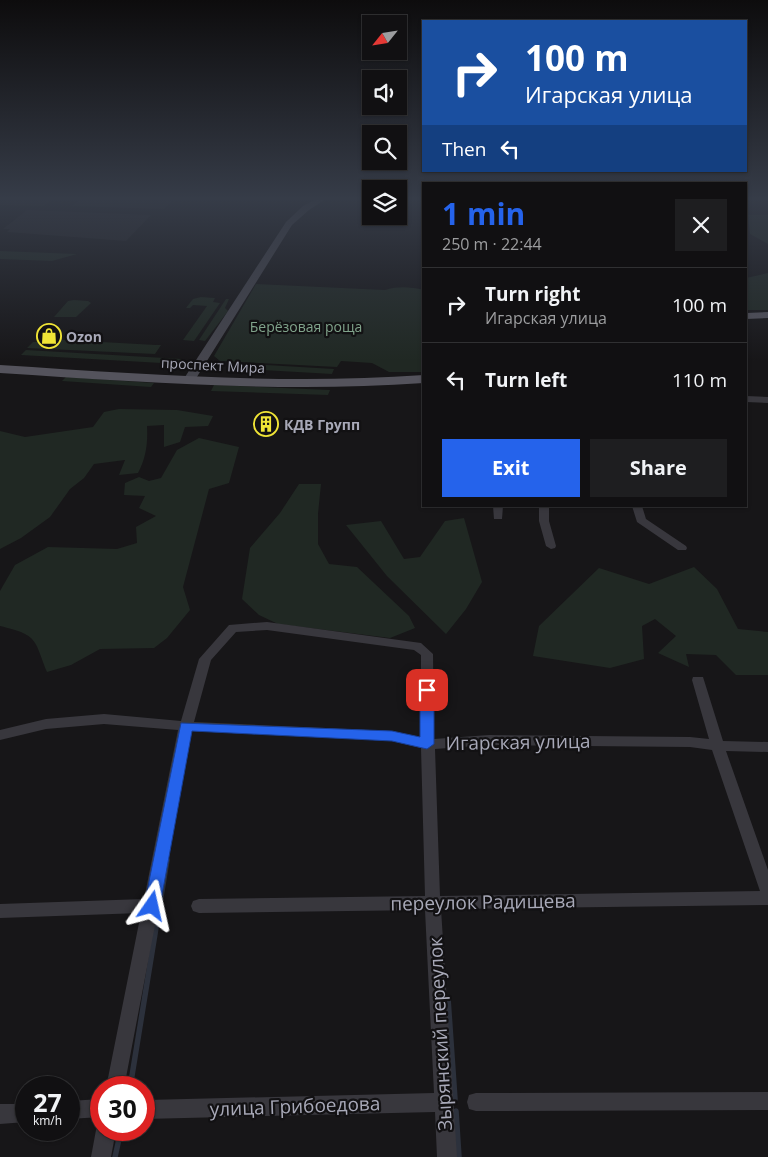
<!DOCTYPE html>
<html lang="en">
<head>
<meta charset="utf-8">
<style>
	:root { --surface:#111012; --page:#1e1e20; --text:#f1f3f6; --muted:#9c9d9f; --line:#303032; --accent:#2563eb }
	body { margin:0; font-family:"Open Sans",sans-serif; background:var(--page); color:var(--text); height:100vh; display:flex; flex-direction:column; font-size:19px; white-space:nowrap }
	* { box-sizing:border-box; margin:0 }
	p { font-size:16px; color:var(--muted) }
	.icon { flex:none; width:28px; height:28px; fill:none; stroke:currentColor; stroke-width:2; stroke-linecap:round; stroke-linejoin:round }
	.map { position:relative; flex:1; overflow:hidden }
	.side { position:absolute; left:422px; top:182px; width:325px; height:325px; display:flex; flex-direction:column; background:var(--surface); border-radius:0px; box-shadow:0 1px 4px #0004,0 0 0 1px var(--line) }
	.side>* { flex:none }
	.banner { position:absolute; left:422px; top:20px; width:325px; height:152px; border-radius:0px; box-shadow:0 1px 4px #0004,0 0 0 1px var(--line); background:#1a4fa0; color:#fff; overflow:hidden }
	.needle { width:32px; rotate:240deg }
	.controls { position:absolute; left:362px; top:15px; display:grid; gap:10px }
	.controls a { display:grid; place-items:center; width:45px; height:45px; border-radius:0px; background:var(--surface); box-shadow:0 1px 4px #0004,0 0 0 1px var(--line); font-size:25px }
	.speed { position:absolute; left:15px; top:1076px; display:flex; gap:10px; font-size:25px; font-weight:700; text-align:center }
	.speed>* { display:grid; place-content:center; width:65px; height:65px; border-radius:50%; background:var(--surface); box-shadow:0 1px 4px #0004,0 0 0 1px var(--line); line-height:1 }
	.speed small { font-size:12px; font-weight:400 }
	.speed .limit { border:8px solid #d22; background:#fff; color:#111 }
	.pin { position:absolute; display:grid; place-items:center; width:42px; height:42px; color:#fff; margin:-21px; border-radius:10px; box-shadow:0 2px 8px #0006 }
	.me { position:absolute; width:55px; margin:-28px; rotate:11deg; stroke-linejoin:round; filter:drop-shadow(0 0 4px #0008) }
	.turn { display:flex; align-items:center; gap:18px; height:105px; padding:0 20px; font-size:22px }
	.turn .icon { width:65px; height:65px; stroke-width:2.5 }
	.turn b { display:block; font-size:35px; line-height:42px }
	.then { display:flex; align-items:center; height:48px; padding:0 20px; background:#0003; gap:10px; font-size:19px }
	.round { display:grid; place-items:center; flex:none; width:52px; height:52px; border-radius:0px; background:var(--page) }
	.headline { display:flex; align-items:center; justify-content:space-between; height:85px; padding:0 20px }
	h1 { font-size:30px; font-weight:700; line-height:38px; color:var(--accent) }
	.cta { display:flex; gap:10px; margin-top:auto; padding:10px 20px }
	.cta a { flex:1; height:58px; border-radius:0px; background:var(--accent); color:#fff; font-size:20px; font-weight:700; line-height:58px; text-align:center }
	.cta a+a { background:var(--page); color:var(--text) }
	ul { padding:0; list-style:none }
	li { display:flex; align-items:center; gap:15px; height:75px; padding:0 20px; border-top:1px solid var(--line) }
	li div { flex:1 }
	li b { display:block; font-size:19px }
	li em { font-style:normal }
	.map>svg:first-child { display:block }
	.built { fill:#232225 }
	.green { fill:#202823 }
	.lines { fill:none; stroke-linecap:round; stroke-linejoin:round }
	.stream-far1 { stroke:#2c313c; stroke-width:4.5 }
	.stream { stroke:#2c313c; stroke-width:5.5 }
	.street { fill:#38373d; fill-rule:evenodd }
	.secondary { fill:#45454d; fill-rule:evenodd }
	.primary { fill:#54535c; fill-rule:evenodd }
	.route { fill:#2563eb; stroke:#184099 }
	.labels { text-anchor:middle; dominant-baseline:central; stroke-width:4.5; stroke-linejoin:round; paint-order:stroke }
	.far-park-label { font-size:14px; fill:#80a38b; stroke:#121113 }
	.far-poi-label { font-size:14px; font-weight:bold; fill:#a8a9b8; stroke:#121113; text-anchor:start }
	.far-street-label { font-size:14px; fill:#a8a9b8; stroke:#121113 }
	.near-street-label { font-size:19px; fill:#a8a9b8; stroke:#121113 }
</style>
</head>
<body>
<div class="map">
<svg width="768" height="1157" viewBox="0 0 768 1157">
	<rect width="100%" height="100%" fill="#171618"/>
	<g class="built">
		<polygon points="0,199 53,199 44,206 0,205"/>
		<polygon points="80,199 174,199 164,209 72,206"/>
		<polygon points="27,210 151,215 126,241 7,232 10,229 3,229"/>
	</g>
	<g class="green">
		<polygon points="748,215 768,215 768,244 750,234"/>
		<polygon points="0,251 77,254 52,261 0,259"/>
		<polygon points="768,273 768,310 746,310 746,278"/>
		<path d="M256,284l129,6c13,-4 26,-3 39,0v82h-35l-17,-9 -31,-2 -4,6 -117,-6 -6,-5z"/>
		<polygon points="201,297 215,298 213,302 220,303 194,341 183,340 207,306 193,305 190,308 186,308 193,299"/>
		<polygon points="226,299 229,299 225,308 228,311 205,341 199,340"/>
		<polygon points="74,300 88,301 91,303 76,317 54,317 68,301"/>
		<polygon points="47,339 156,345 161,345 155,354 27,348 33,342 44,342"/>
		<polygon points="26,350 182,359 179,364 21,355"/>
		<polygon points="231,363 232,363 334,369 332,374 229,368"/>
		<polygon points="66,377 154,383 151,387 62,381"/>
		<polygon points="214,385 330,390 328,395 211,391"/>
		<path d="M119,409l58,1 36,6 -5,10 -23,1 -5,15 -16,5v-22l-17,1c1,17 -1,32 -9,47l-19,2 6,-15 -31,4 -10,14 -14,11 -20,28 -29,21 -21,11v-118l25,6 68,-10 11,-15z"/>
		<path d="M199,438l40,9 -10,36 -20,6 -26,98 7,23 -23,28 -13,10 -54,1 -29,16 -24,7c-13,-33 -9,-37 -47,-46v-35l15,-26 33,-18 69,2 20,-6 -1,-16 20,-11 -17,-8 6,-12 -21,-1 1,-12 14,-6 10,4 12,-3 16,-28z"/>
		<polygon points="299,484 321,484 318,514 318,544 329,564 357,567 409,616 415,628 390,638 278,624 259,615 242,599 250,548 280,513"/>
		<polygon points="464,518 482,582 466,609 446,634 387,576 346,525 381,521 404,559 420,557 445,521"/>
		<polygon points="694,567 717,589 738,629 768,632 768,675 736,675 716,655 686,654 689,667 658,653 676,636 655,619 642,626 644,659 610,668 533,656 539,626 599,568 649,584"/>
	</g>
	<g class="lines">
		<polyline class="stream-far1" points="167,861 167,859"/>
		<g class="stream">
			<polyline points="448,998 455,1099"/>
			<polyline points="130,1088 167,860"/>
			<polyline points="456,1111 459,1157"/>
			<polyline points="115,1157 121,1130"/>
		</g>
		<g class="street">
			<polygon points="746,396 768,397 768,403 746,402"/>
			<polygon points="493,506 503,506 502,519 494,519"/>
			<polygon points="539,506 549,506 549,521 556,546 555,548 551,549 546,546 539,521"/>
			<polygon points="632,506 642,506 646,519 686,546 687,548 686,550 678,550 637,522"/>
			<path d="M267,622l154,21 12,11 1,85 55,-4 201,2 19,2 -17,-59 1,-3h10l20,64 45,1v10l-42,-1 42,119v35l-327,4 16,248h-20l-2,-45 -291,7v-18l2,-1 288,-7 -9,-183 -226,3 -6,-2 -2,-5 2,-5 6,-2 226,-3 -4,-148 -29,-7 -200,-10 -68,357h-18l35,-175 -141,5v-14l144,-5 34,-169 -74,-6 -58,5 -46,11v-10l46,-11 58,-5 77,7 18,-62 30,-34zM267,630l147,20 7,5v83l-29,-7 -198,-9 17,-62 25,-28zM489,745l201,2 22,3 48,141 -320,5 -5,-147z"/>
			<polygon points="768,1092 768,1110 476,1111 469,1109 467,1102 469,1095 476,1093"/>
			<polygon points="101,1099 101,1117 69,1119 69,1101"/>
			<polygon points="0,1104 26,1104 26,1122 0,1124"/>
			<polygon points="101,1122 101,1130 116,1130 111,1157 91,1157 96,1130"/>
		</g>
		<polygon class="secondary" points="316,199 326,199 309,210 292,225 195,380 193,382 185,382 183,380 286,222 303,206"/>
		<g class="primary">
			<polygon points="768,312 768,318 746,319 746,313"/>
			<path d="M0,365c142,9 282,20 424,10v8c-142,10 -282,-1 -424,-10z"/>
		</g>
	</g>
	<linearGradient id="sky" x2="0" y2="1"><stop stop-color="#0d0c0d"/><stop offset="0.55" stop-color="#363c48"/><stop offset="1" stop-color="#363c48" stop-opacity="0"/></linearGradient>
	<rect width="768" height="361" fill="url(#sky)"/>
	<polygon class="route" points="427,685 434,690 434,744 427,749 392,741 192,731 160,906 158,911 152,913 146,911 144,906 181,723 392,731 420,737 420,690"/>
	<defs>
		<symbol id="shop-ring" viewBox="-11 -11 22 22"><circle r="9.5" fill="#121113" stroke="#f0e436" stroke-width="1.5"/><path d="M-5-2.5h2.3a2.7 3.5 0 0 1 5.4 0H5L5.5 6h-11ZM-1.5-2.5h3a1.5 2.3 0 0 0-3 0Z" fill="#f0e436"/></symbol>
		<symbol id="building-ring" viewBox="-11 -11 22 22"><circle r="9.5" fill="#121113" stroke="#f0e436" stroke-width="1.5"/><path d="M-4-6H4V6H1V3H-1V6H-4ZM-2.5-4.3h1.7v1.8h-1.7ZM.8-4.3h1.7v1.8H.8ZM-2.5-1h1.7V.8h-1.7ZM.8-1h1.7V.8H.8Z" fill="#f0e436"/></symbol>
	</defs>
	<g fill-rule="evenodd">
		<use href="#shop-ring" x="35" y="322" width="28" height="28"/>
		<use href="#building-ring" x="252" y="410" width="28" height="28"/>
	</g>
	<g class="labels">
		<g class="far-park-label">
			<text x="306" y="326">Берёзовая роща</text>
		</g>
		<g class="far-poi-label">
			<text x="66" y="336">Ozon</text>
			<text x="284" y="424">КДВ Групп</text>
		</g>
		<g class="far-street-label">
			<text transform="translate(213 365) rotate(3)">проспект Мира</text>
		</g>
		<g class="near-street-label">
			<text transform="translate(518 742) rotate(-1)">Игарская улица</text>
			<text transform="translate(483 902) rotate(-1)">переулок Радищева</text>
			<text transform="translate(440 1034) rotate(-93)">Зырянский переулок</text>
			<text transform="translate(295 1106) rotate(-2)">улица Грибоедова</text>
		</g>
	</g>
</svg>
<div class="controls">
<a><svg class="needle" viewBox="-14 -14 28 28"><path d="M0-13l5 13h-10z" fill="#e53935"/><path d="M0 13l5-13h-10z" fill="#9c9d9f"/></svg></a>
<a><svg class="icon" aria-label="sound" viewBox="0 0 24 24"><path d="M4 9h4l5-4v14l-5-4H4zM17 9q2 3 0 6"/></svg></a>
<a><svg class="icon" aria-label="search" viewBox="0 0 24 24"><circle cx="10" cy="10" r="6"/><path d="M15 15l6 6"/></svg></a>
<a><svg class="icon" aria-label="layers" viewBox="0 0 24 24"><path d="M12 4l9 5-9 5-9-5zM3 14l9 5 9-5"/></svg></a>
</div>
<div class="speed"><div>27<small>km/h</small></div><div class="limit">30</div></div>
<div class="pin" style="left:427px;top:690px;background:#d93025"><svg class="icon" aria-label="arrive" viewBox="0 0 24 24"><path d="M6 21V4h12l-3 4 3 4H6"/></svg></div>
<svg class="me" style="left:152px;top:906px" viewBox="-20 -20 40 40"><path d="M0-17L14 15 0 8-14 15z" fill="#2563eb" stroke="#fff" stroke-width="4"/></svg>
<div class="banner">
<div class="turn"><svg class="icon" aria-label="right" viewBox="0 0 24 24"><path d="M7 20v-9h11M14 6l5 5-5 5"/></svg><div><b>100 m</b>Игарская улица</div></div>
<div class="then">Then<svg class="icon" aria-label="left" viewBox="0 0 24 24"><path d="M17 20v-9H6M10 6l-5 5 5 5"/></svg></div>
</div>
<section class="side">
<div class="headline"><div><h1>1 min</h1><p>250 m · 22:44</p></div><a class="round"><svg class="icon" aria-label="close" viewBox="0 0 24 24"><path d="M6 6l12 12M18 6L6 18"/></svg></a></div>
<ul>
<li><svg class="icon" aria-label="right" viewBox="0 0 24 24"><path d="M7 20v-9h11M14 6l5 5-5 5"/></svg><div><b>Turn right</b><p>Игарская улица</p></div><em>100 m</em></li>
<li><svg class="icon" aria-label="left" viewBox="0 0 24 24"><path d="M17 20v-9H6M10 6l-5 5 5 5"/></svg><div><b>Turn left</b></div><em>110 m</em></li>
</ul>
<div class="cta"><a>Exit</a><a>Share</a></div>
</section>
</div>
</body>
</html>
